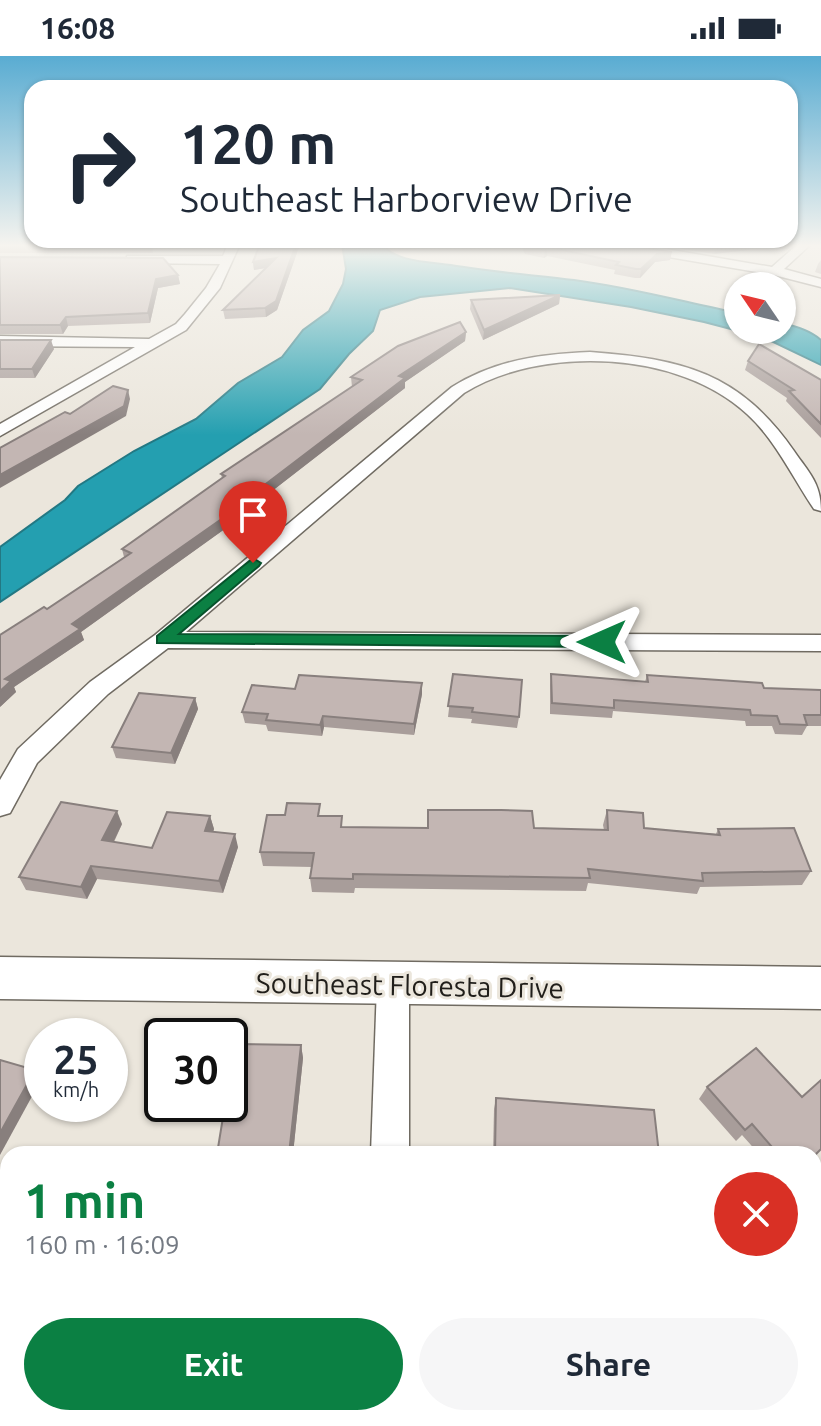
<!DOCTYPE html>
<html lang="en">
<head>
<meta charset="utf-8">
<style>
	:root { --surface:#fff; --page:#f6f6f7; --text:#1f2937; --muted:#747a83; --accent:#0b8043 }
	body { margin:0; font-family:Ubuntu,sans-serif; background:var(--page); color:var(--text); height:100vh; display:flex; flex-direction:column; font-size:30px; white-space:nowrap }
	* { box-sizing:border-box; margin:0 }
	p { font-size:26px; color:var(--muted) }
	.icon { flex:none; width:44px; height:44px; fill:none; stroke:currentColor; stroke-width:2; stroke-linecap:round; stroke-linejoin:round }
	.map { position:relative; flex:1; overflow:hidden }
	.details { position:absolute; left:0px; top:1090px; width:822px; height:280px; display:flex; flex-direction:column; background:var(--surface); border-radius:24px 24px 0 0; box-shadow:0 2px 6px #0004 }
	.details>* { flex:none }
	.guide { position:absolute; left:24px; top:24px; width:774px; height:168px; border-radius:24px; box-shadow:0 2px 6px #0004; background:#fff; color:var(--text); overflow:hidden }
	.needle { width:52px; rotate:305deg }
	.fabs { position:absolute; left:724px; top:216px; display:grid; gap:16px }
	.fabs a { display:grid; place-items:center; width:72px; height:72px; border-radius:50%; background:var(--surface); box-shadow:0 2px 6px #0004; font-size:40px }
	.speed { position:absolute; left:24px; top:962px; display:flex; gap:16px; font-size:40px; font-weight:700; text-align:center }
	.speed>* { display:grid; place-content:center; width:104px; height:104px; border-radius:50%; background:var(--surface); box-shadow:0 2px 6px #0004; line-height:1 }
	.speed small { font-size:20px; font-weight:400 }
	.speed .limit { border:4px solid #111; border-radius:12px; background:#fff; color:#111 }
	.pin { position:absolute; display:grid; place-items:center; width:68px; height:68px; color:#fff; margin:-82px -34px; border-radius:50% 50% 50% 0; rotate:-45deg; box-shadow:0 0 8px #0007 }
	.pin .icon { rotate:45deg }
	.me { position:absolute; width:88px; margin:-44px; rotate:270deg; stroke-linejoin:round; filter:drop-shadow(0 0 6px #0008) }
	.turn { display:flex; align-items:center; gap:28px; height:168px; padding:0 24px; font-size:36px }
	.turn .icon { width:104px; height:104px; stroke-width:2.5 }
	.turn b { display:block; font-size:56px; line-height:68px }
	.round { display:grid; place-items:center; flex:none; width:84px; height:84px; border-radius:42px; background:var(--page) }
	.summary { display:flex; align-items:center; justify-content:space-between; height:136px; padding:0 24px }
	h1 { font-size:48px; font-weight:600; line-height:60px; color:var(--accent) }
	.action { display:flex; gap:16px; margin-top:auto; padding:16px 24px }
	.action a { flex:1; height:92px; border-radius:48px; background:var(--accent); color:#fff; font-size:32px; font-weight:600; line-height:92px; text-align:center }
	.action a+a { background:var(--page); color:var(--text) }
	.status { display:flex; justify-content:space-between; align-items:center; height:56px; padding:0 40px; background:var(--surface); direction:ltr }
	.status svg { height:22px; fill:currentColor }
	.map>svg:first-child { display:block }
	.water { fill:#249fb0; stroke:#237883; stroke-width:2 }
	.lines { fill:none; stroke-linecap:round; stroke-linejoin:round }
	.street-casing { stroke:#706b62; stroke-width:3 }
	.secondary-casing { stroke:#706b62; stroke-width:3 }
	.street { fill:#fff; fill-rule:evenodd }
	.secondary { fill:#fff; fill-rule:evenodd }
	.wall { fill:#a89d9a }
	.shaded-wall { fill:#887f7d }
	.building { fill:#c3b6b3; stroke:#887f7d; stroke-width:2 }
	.route { fill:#0b8043; stroke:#07532c; stroke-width:2 }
	.labels { text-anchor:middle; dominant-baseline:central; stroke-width:6; stroke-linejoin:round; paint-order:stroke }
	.near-street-label { font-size:28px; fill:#201e1a; stroke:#ebe6dc }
</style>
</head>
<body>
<div class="status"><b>16:08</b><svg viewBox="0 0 49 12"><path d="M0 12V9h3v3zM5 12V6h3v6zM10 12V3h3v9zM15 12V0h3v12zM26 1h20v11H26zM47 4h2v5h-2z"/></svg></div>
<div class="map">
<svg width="821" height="1370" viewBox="0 0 821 1370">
	<rect width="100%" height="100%" fill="#ebe6dc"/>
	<path class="water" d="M342,188h41c10,18 49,18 68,21 41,7 82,10 123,15 55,7 110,22 164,33v17h44v-7c14,3 28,7 39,17v25l-56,-27 -61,-16 -73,-15 -121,-19 -90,9 -40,13 -7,21 -24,23 -29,35 -320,213v-55l65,-47 13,-14 56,-35 62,-32 42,-36 44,-26 21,-27 26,-19 14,-27 3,-15z"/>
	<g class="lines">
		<defs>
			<g id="street">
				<polygon points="228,188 240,188 220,232 186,274 0,380 0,368 135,291 0,290 0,280 149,283 176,268 185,258 206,232 220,208 132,207 127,206 127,200 223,200"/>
				<polygon points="610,188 636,188 772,211 798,188 811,188 784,213 821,223 821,231 774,219 616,192"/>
				<path d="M590,296c92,7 149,20 204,99 15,22 27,32 27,60l-7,-2c-21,-31 -39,-70 -67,-95 -68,-64 -206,-69 -283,-21l-278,239 635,3v16l-653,-3 -60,46 -71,69 -27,50 -10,3v-36l18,-31 72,-67 65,-47 297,-248c43,-27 88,-33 138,-35z"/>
				<polygon points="393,914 405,918 409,929 409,1098 371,1098 377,929 381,918"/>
				<rect x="363" y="1362" width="44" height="8"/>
			</g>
			<polygon id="secondary" points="0,901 821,911 821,953 0,943"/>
		</defs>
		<use href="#street" class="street-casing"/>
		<use href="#secondary" class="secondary-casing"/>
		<use href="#street" class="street"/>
		<use href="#secondary" class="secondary"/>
	</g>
	<g class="wall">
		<polygon points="0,188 197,188 195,191 152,191 153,197 0,197"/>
		<polygon points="260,188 300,188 277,254 266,261 225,263 223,254 265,212 254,214 253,206"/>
		<polygon points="520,188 624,188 670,204 655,206 640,222 635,222 614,218 615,214 547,200 544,202 525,198"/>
		<polygon points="652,188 756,188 748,194 714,198"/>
		<polygon points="0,201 178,219 180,228 158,232 150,267 68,270 63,278 0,278"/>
		<polygon points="821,204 821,218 815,216 818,208"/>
		<polygon points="560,239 559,248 483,284 470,253 471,244"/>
		<polygon points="466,276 465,285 405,326 405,332 254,449 254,452 81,576 84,584 14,631 16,636 0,651 47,553 124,501 122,493 222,422 221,418 352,331 351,321"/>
		<polygon points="0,284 54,293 35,322 0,322"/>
		<polygon points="748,305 821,324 821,382 786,345 787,342 745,314"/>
		<polygon points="453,618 519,661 517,672 471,667 472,663 448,661"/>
		<polygon points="551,618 645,626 647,619 764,632 821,634 821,670 807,670 802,679 775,678 772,670 746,670 745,665 613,655 612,662 550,658 550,629"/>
		<polygon points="422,627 422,638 414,679 324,671 322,680 268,675 266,669 245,667 242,656 295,633"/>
		<polygon points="195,642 198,653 175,708 116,702 112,691"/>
		<polygon points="607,754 644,772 716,778 718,773 811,815 802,829 700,831 697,838 588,827 586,835 355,832 354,837 312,836 310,822 312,811 263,810 260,796 321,760 343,771 604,774 603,769"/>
		<polygon points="210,760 214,773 213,776 238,791 223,837 97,823 87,843 26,834 19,821 122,768 114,786 152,792"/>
		<polygon points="301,989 303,1002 293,1098 217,1098 223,1060 201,1060 195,1049"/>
		<polygon points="707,1031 802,1041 814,1098 759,1098 742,1079 736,1085 699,1043"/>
		<polygon points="496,1042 659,1098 493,1098 494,1053"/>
		<polygon points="0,1142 8,1143 8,1225 0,1224"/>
		<polygon points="814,1165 821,1166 821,1303 814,1302"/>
		<rect x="515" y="1362" width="117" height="8"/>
	</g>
	<g class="shaded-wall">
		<polygon points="296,188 300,188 277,254 266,261 265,252"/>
		<polygon points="731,188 756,188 748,194 714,198 716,190"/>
		<polygon points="548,191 547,200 544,202 545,194"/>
		<polygon points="672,196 670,204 655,206 640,222 641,213 657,198"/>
		<polygon points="276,202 277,210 254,214 253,206"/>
		<polygon points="178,219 180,228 158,232 150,267 148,257 156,223"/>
		<polygon points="560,239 559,248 483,284 484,274"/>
		<polygon points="66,261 68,270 63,278 60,269"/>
		<polygon points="466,276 465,285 405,326 405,332 254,449 254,452 81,576 84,584 14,631 16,636 0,651 0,635 5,623 72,568 250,440 399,320"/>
		<polygon points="51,284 54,293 35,322 32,313"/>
		<polygon points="128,334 130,343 126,360 0,432 0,419"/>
		<polygon points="422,627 422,638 414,679 414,668"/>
		<polygon points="195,642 198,653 175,708 171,697"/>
		<polygon points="323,660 324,671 322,680 320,669"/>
		<polygon points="117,755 122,768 108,797 102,784"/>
		<polygon points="210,760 214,773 209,788 205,775"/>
		<polygon points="235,778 238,791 223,837 219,825"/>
		<polygon points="91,810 97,823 87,843 81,831"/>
		<polygon points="301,989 303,1002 293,1098 289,1098"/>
		<polygon points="35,1014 42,1022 0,1099 0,1077"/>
		<polygon points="253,1362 259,1362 257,1370 251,1370"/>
	</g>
	<g class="building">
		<polygon points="260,188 296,188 276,245 265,252 223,254 276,202 253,206"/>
		<polygon points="525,188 624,188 672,196 657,198 641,213 636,213 616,209 619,206 548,191 545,194 526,190"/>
		<polygon points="704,188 731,188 716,190"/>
		<polygon points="0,201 163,202 178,219 156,223 148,257 66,261 60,269 0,269"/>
		<polygon points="560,239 484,274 471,244"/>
		<polygon points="460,266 466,276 399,320 405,322 250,440 253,441 72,568 80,573 5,623 11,625 0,635 0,579 44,551 47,553 131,497 122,493 225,420 221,418 362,324 351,321 398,290"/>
		<polygon points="0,284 51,284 32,313 0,313"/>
		<polygon points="759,288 821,324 821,368 789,335 794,334 748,305"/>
		<polygon points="113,330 128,334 124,350 0,419 0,392 65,356 70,358"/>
		<polygon points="453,618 522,624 519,661 472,656 473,652 448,650"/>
		<polygon points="551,618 648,626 647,619 762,627 764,632 821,634 821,659 804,659 807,669 780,668 777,660 751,659 750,654 614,644 614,652 552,647"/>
		<polygon points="299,619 422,627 414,668 323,660 320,669 266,664 268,658 242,656 252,629 295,633"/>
		<polygon points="139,637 195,642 171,697 112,691"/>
		<polygon points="61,746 117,755 102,784 152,792 167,756 210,760 205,775 235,778 219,825 91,810 81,831 19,821"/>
		<polygon points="287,747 320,748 318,760 342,760 341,771 428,772 428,754 501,754 532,755 534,772 608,774 607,754 643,757 644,772 720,779 718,773 794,772 811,815 702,817 703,825 588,813 590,822 353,818 353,823 310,822 314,797 260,796 267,759 285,759"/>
		<polygon points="230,988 301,989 289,1098 217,1098 225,1049 195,1049 230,1048"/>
		<polygon points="756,992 802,1041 821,1024 821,1093 814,1100 814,1098 778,1098 752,1068 745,1074 707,1031"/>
		<polygon points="0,1004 35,1014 0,1077"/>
		<polygon points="496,1042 654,1054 659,1098 495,1098"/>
		<polygon points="0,1142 8,1143 8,1208 5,1218 0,1218"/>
		<polygon points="814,1165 821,1166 821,1296 814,1295"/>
		<polygon points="166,1362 253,1362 251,1370 164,1370"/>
		<rect x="518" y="1362" width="114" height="8"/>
	</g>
	<linearGradient id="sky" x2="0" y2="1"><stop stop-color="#59acd2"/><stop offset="0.5" stop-color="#f6f4ef"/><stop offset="1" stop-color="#f6f4ef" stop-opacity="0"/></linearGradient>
	<rect width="821" height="379" fill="url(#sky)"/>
	<polygon class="route" points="253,502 261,507 259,510 179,578 602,580 610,586 602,591 157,587 157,580"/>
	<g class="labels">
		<g class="near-street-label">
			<text transform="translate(410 929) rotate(1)">Southeast Floresta Drive</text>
		</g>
	</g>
</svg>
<div class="fabs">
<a><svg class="needle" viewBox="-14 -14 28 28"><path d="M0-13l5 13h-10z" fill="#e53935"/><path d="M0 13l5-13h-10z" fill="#747a83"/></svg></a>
</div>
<div class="speed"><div>25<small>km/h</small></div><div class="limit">30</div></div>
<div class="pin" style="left:253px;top:507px;background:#d93025"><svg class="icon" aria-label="arrive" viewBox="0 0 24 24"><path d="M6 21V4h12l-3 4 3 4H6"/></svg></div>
<svg class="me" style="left:602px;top:586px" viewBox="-20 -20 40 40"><path d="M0-17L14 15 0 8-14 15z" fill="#0b8043" stroke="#fff" stroke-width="4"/></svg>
<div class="guide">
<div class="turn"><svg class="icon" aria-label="right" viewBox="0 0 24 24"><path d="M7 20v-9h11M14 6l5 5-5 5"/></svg><div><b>120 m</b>Southeast Harborview Drive</div></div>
</div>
<section class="details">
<div class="summary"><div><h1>1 min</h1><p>160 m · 16:09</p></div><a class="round" style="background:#d93025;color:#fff"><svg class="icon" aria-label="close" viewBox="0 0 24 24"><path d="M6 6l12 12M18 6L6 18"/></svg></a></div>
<div class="action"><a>Exit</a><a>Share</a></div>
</section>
</div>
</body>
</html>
